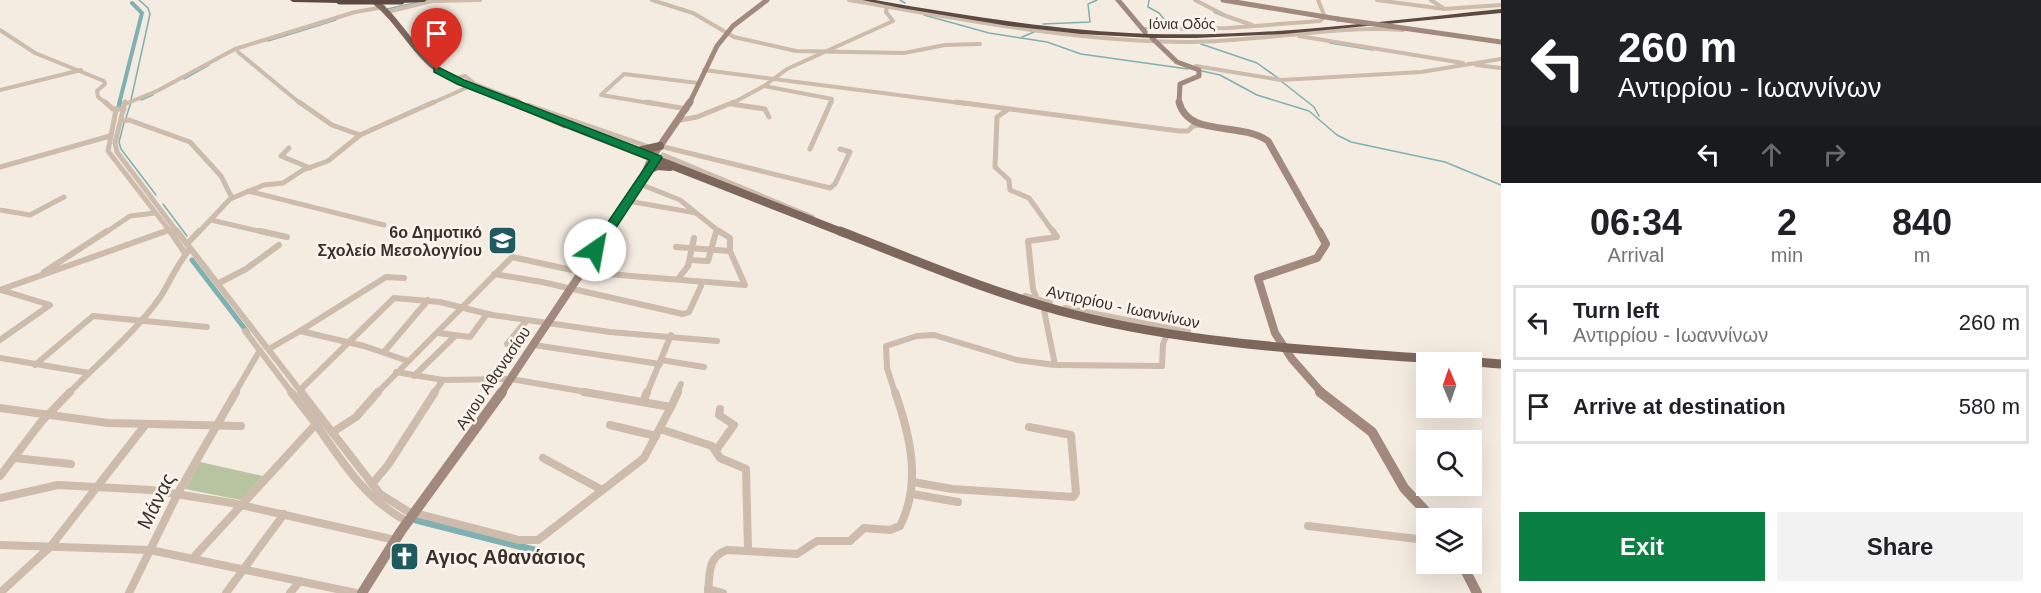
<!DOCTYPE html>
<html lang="en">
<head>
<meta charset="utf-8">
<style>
	:root { --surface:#fff; --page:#f2f2f2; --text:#202124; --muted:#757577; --line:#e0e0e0; --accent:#0b8043 }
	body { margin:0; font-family:Arial,sans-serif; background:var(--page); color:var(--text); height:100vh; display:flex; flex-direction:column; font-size:22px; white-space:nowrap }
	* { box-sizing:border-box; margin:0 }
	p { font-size:20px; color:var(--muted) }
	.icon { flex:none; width:33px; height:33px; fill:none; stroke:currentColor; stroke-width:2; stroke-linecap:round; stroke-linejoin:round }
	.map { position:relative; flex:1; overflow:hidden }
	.sheet { display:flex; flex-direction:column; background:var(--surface); width:540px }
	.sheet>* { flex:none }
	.top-card { background:#202124; color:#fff; overflow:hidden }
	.needle { width:39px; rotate:358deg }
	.buttons { position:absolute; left:1416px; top:352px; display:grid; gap:12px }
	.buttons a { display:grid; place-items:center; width:66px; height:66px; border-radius:0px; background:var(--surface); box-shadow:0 6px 24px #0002; font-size:30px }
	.pin { position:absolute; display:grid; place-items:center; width:51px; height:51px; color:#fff; margin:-62px -26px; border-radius:50% 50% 50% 0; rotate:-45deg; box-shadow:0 0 6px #0007 }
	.pin .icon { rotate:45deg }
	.me { position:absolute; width:66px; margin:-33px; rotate:33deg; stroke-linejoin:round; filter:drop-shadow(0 0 4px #0008) }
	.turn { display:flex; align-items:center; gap:21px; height:126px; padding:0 18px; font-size:27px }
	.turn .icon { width:78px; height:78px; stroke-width:2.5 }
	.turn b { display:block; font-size:42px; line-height:51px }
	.lanes { display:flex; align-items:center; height:57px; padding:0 18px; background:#0003; justify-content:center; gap:30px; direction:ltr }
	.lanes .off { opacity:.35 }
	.eta { display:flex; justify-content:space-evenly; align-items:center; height:102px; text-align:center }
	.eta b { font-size:36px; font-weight:700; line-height:42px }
	.cta { display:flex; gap:12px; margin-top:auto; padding:12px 18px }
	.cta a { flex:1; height:69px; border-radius:0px; background:var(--accent); color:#fff; font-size:24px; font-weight:700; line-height:69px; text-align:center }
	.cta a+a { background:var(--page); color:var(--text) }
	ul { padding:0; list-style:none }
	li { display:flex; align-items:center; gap:18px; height:75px; margin:0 12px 9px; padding:0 6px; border:3px solid var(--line); border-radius:0px }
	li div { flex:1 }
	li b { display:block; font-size:22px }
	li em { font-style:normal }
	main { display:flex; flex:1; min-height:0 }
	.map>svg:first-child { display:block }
	.green { fill:#b8c4a0 }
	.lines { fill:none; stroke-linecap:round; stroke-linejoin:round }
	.stream { stroke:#7fb0b2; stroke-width:1.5 }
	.canal-far3 { stroke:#7fb0b2; stroke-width:4 }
	.canal-far2 { stroke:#7fb0b2; stroke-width:4.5 }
	.canal-far1 { stroke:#7fb0b2; stroke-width:5 }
	.canal { stroke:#7fb0b2; stroke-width:7 }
	.street-far3 { stroke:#cdbbac; stroke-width:4 }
	.street-far2 { stroke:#cdbbac; stroke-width:5 }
	.street-far1 { stroke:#cdbbac; stroke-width:6 }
	.street { stroke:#cdbbac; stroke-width:8 }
	.secondary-far3 { stroke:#a18a7d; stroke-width:5 }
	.secondary-far2 { stroke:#a18a7d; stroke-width:7 }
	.secondary-far1 { stroke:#a18a7d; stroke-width:8 }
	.secondary { stroke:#a18a7d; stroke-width:10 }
	.primary-far2 { stroke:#7d675c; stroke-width:6 }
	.primary-far1 { stroke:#7d675c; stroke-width:8 }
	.primary { stroke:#7d675c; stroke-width:9 }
	.highway { fill:#5c4a42; fill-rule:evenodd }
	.secondary-bridge { stroke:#a18a7d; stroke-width:5 }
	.highway-bridge { stroke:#5c4a42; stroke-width:7 }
	.route { fill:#0b8043; stroke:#07532c; stroke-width:1.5 }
	.labels { text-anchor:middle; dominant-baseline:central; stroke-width:5; stroke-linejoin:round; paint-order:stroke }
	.far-street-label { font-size:14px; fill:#3b302b; stroke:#fbf5ee }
	.poi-label { font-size:16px; font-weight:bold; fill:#3b302b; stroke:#fbf5ee; text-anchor:end }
	.street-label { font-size:16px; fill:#3b302b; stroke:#fbf5ee }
	.near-street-label { font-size:20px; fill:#3b302b; stroke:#fbf5ee }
	.near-poi-label { font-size:20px; font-weight:bold; fill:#3b302b; stroke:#fbf5ee; text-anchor:start }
</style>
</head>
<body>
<main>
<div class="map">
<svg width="1501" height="593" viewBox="0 0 1501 593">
	<rect width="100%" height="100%" fill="#f4ebe1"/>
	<polygon class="green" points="200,462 263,476 241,500 185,489"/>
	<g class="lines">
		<g class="stream">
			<polyline points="900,0 905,3"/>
			<polyline points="1149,0 1148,7 1159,13 1171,27"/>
			<polyline points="387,9 419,2"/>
			<polyline points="1214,12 1223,16"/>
			<polyline points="924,15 989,33 1047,42 1081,54 1188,69"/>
			<polyline points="1043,24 1090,22 1088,4 1097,0"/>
			<polyline points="1022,37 1034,32"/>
			<polyline points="268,41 336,20"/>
			<polyline points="1330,43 1373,50"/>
			<polyline points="1201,44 1257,63 1278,78"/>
			<polyline points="1202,71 1220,75 1257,95 1309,111 1337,135 1351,142 1445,162 1501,185"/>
			<polyline points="184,79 209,65"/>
			<polyline points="1281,81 1314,107 1319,116"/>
			<polyline points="131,100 150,14 148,8 139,0"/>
			<polyline points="141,100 153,95"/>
			<polyline points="126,118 131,102"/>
			<polyline points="124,123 119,142 121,149 156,195"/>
			<polyline points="163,204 187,236"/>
		</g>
		<polyline class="canal-far3" points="119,104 142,13 132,3"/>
		<polyline class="canal-far2" points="118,109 120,102"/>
		<polyline class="canal-far1" points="192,260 248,333"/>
		<polyline class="canal" points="416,520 538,551"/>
		<g class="street-far3">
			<polyline points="652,0 693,13 734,37 796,51 904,53 945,45 980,44"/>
			<path d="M849,0c112,19 226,42 340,42 72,0 142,-17 214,-12"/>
			<polyline points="1195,0 1226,16 1252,25"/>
			<polyline points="1377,0 1444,9 1501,5"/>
			<polyline points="1431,0 1443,8"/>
			<polyline points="387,12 432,1 480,0"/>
			<polyline points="1143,29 1228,28 1320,21 1325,17 1318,0"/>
			<polyline points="0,30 35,53 104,81 105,84 97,91 98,97 107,104"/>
			<polyline points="1299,36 1463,63"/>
			<polyline points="238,52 301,104"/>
			<polyline points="1476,65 1501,68"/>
			<polyline points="1196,66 1281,80 1421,72 1501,59"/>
			<polyline points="704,70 968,104"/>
			<polyline points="453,79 465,76 475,84 519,101"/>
			<polyline points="764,86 832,99 830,104"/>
			<polyline points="0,90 81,70"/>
			<polyline points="125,104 157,91 235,49 355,12 384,7"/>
			<polyline points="430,104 475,84"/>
			<polyline points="655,104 601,95 624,74 698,83"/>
			<polyline points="731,104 764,86 787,69 893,21 886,12 887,7"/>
		</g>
		<g class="street-far2">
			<polyline points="105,102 113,109 124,109"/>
			<polyline points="125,102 115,143 117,152 178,233"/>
			<polyline points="299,102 332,125 360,135"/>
			<polyline points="646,102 687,109"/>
			<polyline points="956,102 1179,131 1188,131 1193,126 1202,125"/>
			<polyline points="731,104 765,109 769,117"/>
			<polyline points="528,105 652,148"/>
			<polyline points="116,110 108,151 169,230"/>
			<polyline points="1007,110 997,117 995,167 1009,180 1010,190 1029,198 1054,233"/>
			<polyline points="680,120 697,117 734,102"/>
			<polyline points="121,121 129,120 190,142 221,176 232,198"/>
			<polyline points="664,147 830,188 835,184 850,152 840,149"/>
			<polyline points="289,148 281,156 310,168"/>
			<polyline points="810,149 831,102"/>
			<polyline points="663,155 812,217"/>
			<polyline points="0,167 110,136"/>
			<polyline points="640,184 680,200 721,233"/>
			<polyline points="248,191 384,225"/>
			<polyline points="628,201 696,213"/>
			<polyline points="0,210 30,215 64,197"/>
			<polyline points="211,220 267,233"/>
			<polyline points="105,233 130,216 155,213"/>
			<polyline points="162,233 169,230 171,233"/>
			<polyline points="198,233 230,199 264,185 283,183 303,170 328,161 360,135 434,102"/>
		</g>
		<g class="street-far1">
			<polyline points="170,231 185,253"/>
			<polyline points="177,231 187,244"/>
			<polyline points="199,231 187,244 302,393"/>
			<polyline points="260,231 287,237"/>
			<polyline points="676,247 730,251"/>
			<polyline points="690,260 708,261 716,232"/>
			<polyline points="44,272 107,231"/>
			<polyline points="494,274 542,282 683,314 689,312 701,286"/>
			<polyline points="404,278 386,277 300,331 364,346 408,361"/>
			<polyline points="678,279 688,266 694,238"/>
			<polyline points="219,283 246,269 279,245"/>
			<polyline points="0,290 166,231"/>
			<polyline points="1025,296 1050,303"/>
			<polyline points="1038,302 1033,289 1028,241 1057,237 1053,231"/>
			<polyline points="1065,308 1188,332"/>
			<polyline points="245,331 292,393"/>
			<polyline points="438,333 470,337 487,314"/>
			<polyline points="0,340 50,305 1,290"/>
			<polyline points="507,344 527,320"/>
			<polyline points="534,345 660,364"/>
			<polyline points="269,349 300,331"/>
			<polyline points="384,352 428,300"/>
			<polyline points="0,358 89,373"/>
			<polyline points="661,360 704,367"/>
			<polyline points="35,365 93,316 207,327"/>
			<polyline points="1055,365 1162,366 1163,344 1167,334"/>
			<polyline points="396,372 443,380 511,379 592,393"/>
			<polyline points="414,376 455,336"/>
			<polyline points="300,390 394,298 440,302 492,315 610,332 717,341"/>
			<path d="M69,393c30,-31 67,-61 92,-97 10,-16 16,-32 29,-47"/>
			<polyline points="235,393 260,350"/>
			<polyline points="377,393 512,257 581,272 745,285 730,251 730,238 719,231"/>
			<polyline points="434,393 443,380"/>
			<polyline points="647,393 671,335"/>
			<polyline points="677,393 681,384"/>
			<polyline points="895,393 887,368 886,346 917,336 934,335 1017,360 1055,365 1043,305"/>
		</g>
		<g class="street">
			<polyline points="291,392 316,424"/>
			<polyline points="301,392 380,494 407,511 519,540 538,540 644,458 671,407 584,392"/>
			<polyline points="644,400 647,392"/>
			<polyline points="671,407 678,392"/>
			<polyline points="0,408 108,423 241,426"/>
			<polyline points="610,425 656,436"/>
			<polyline points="660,429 712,446 720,458 746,469 748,550"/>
			<polyline points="333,432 356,417 378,392"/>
			<polyline points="717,449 734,425 719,415 720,409"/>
			<polyline points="14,458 71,464"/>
			<polyline points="543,458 602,490"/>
			<polyline points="0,476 41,422 70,392"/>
			<polyline points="913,482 952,489 1073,497 1076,493 1071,435 1029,427"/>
			<polyline points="372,484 388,465 435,392"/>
			<polyline points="912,494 958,502"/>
			<polyline points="0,498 58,485 151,490 232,503 395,540"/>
			<polyline points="1308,526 1426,540"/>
			<polyline points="0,545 150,550 356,593"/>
			<path d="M192,559l124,-135c26,38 50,76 92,98"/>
			<polyline points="708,589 723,593"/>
			<polyline points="0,593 51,546 146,424"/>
			<polyline points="129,593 179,491 236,392"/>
			<polyline points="226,593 284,514"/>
			<polyline points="290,593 300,581"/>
			<path d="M708,593c2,-19 -1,-36 19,-43l70,4 20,-13h33l14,-13 26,2 10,-4c22,-43 10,-91 -5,-134"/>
		</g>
		<g class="secondary-far3">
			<polyline points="1118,0 1145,32"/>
			<polyline points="1223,0 1338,19"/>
			<polyline points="1389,26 1501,42"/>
			<polyline points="1152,38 1177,62 1199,70 1199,76 1180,84 1179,104"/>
			<polyline points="689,104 717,46 733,26 767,0"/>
		</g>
		<g class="secondary-far2">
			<path d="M1179,102c9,36 61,19 89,39l52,92"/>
			<polyline points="608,233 640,184 651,159 690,102"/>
		</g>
		<g class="secondary-far1">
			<polyline points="1319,231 1326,244 1317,258 1258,278 1275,333 1292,359 1322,393"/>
			<polyline points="501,393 609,231"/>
		</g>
		<g class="secondary">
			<polyline points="1320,392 1372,432 1404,488 1433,519"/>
			<polyline points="1462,564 1477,593"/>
			<polyline points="362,593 401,531 502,392"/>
		</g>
		<path class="primary-far2" d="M373,0c24,18 37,46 59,65 22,19 58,28 85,39"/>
		<g class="primary-far1">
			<polyline points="513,102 565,124"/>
			<polyline points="561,122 844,233"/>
			<polyline points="642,150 660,146"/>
			<polyline points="649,170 657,166 670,167"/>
		</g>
		<path class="primary" d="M840,231c77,30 152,62 232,83 135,35 289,38 429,50"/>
		<g class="highway">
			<polygon points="290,0 342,0 343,1 340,3 293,2"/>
			<polygon points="399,0 427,0 424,2 401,3 399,2"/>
			<path d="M862,0h13c92,16 183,31 276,34 117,3 234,-13 350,-25v4l-217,21 -88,4h-43l-72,-4 -72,-8 -108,-18z"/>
		</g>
		<polyline class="secondary-bridge" points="1338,19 1389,26"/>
		<polyline class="highway-bridge" points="340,1 401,1"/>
	</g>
	<polygon class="route" points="434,68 440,68 464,80 661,156 662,158 600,252 595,254 589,250 650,160 457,84 434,72"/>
	<defs>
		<symbol id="school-square" viewBox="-11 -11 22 22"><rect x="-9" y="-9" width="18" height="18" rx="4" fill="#1f5a5e" stroke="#fbf5ee"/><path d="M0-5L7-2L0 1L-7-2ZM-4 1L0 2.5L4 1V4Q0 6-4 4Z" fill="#fff"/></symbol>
		<symbol id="church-square" viewBox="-11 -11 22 22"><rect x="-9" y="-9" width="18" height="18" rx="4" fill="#1f5a5e" stroke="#fbf5ee"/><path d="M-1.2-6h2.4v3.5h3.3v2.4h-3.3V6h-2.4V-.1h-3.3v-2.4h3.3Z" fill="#fff"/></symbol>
	</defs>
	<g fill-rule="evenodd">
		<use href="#school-square" x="486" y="224" width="33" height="33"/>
		<use href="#church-square" x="388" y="540" width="33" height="33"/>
	</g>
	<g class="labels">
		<g class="far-street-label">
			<text x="1182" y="24">Ιόνια Οδός</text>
		</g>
		<g class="poi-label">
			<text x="482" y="232">6ο Δημοτικό<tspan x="482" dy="18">Σχολείο Μεσολογγίου</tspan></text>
		</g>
		<g class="street-label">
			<text transform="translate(1123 307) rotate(12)">Αντιρρίου - Ιωαννίνων</text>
			<text transform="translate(493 378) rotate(-56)">Αγιου Αθανασίου</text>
		</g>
		<g class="near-street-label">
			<text transform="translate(156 501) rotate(-63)">Μάνας</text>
		</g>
		<g class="near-poi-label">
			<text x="425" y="557">Αγιος Αθανάσιος</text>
		</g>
	</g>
</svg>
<div class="buttons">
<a><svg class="needle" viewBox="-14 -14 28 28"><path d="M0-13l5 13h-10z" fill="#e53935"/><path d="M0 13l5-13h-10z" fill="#757577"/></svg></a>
<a><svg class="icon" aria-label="search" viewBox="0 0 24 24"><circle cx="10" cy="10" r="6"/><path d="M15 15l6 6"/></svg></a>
<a><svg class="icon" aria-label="layers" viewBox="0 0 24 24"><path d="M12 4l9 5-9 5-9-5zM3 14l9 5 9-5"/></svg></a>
</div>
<div class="pin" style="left:437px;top:70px;background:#d93025"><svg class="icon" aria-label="arrive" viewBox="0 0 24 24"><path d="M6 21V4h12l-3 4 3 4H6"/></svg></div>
<svg class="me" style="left:595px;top:250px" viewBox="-20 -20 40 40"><circle r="19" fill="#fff"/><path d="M0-13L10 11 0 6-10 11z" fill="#0b8043"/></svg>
</div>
<section class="sheet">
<div class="top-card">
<div class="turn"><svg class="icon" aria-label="left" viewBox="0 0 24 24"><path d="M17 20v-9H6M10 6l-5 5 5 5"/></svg><div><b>260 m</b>Αντιρρίου - Ιωαννίνων</div></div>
<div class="lanes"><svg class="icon" aria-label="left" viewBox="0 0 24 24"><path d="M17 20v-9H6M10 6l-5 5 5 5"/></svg><svg class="icon off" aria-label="ahead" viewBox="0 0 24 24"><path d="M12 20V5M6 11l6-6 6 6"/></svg><svg class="icon off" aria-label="right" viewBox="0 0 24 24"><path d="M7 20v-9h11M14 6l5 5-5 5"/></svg></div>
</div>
<div class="eta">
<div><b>06:34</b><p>Arrival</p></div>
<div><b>2</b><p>min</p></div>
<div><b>840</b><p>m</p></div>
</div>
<ul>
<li><svg class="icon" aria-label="left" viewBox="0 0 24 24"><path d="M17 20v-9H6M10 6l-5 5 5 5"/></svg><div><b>Turn left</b><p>Αντιρρίου - Ιωαννίνων</p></div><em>260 m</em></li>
<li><svg class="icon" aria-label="arrive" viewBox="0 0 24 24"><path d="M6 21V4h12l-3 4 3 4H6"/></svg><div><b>Arrive at destination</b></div><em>580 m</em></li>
</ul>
<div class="cta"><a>Exit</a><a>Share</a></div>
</section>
</main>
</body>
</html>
